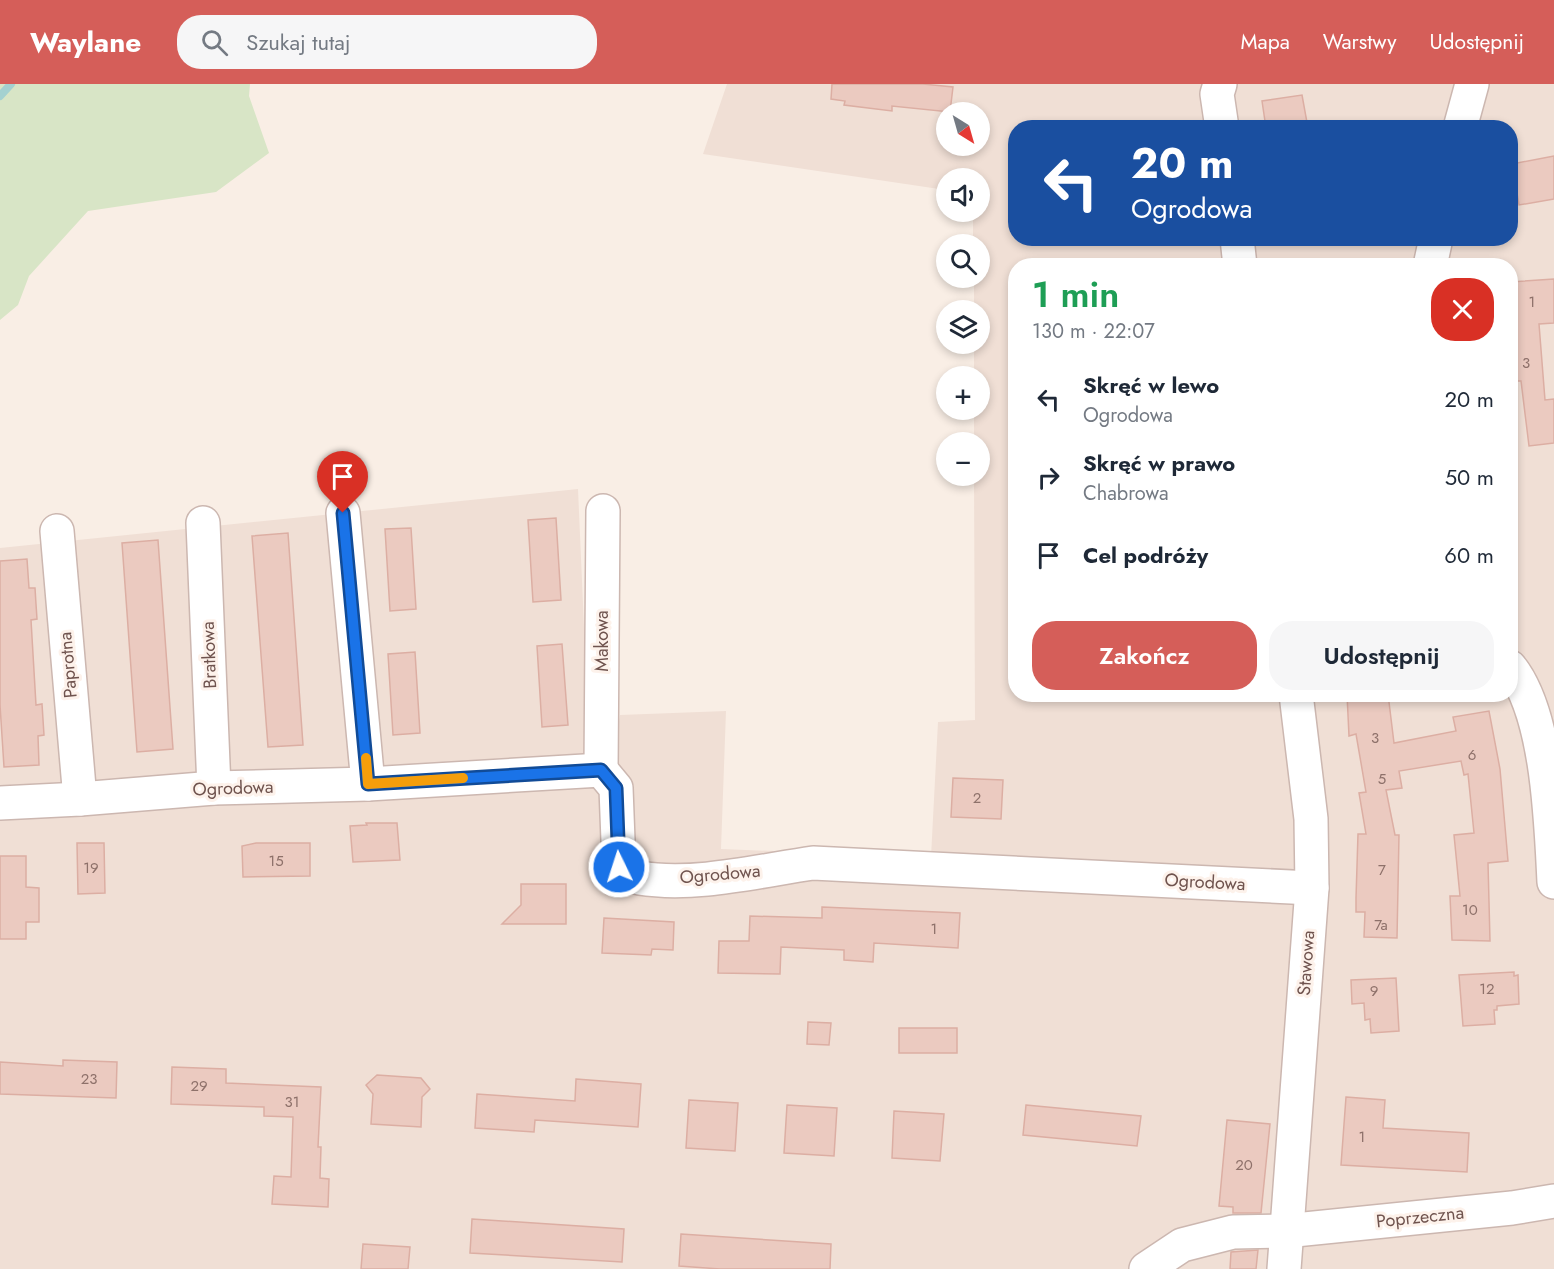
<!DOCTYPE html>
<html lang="pl">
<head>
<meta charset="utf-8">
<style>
	:root { --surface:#fff; --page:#f6f6f7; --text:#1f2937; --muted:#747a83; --accent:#d55e59 }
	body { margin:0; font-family:Jost,sans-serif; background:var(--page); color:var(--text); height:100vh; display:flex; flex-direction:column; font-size:22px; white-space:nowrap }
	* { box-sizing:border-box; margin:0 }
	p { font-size:20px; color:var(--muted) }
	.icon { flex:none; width:33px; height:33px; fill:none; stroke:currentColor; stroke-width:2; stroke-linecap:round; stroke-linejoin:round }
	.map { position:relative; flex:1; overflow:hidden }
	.details { position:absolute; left:1008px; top:174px; width:510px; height:444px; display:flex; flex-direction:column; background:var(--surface); border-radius:24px; box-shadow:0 3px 9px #0003 }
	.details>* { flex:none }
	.top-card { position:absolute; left:1008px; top:36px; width:510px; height:126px; border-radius:24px; box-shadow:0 3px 9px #0003; background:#1a4fa0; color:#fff; overflow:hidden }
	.needle { width:39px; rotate:143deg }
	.tools { position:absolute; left:936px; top:18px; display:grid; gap:12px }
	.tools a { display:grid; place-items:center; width:54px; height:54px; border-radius:50%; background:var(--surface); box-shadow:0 3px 9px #0003; font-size:30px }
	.pin { position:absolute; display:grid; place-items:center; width:51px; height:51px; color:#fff; margin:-62px -26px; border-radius:50% 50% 50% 0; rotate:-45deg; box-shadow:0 0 6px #0007 }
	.pin .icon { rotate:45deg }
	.me { position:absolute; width:66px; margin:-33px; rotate:356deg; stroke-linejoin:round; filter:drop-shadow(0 0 4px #0008) }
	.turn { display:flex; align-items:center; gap:21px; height:126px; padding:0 24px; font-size:27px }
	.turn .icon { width:78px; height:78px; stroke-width:2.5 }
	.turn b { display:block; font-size:42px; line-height:51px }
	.round { display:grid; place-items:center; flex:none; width:63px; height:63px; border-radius:24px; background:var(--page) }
	.summary { display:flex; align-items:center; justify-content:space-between; height:102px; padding:0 24px }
	h1 { font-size:36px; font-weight:600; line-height:45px; color:#1e9e55 }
	.cta { display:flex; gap:12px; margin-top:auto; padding:12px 24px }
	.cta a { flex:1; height:69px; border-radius:24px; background:var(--accent); color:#fff; font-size:24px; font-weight:600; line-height:69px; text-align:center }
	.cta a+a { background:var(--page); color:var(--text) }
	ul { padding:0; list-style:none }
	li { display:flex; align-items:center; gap:18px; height:78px; padding:0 24px }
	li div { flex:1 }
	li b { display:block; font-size:22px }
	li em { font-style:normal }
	header { display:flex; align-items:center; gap:36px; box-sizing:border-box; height:84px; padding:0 30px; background:var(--accent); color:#fff }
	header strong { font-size:28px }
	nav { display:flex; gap:33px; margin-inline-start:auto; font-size:21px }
	.search { width:420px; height:54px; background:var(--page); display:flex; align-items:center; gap:15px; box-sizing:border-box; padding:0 21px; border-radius:24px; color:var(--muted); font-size:22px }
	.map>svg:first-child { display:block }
	.residential { fill:#f0dfd5; fill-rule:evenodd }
	.green { fill:#d8e5c6 }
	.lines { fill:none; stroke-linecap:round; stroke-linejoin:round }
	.stream { stroke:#a4d1d0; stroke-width:8 }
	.building { fill:#ebcac0; stroke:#dcaea3; stroke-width:1.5 }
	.minor-casing { stroke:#ccb7b0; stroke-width:36 }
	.minor { stroke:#fff; stroke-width:33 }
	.route-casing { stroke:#114b97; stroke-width:15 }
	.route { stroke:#1a73e8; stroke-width:10 }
	.slow { stroke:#f59e0b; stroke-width:10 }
	.labels { text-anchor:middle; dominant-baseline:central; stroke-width:6; stroke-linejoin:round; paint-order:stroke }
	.number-label { font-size:15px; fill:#8e716a }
	.street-label { font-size:18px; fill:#6f534e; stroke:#fdf2eb }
</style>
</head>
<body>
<header>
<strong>Waylane</strong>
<div class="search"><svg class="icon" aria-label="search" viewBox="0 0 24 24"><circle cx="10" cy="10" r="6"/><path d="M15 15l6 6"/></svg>Szukaj tutaj</div>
<nav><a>Mapa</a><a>Warstwy</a><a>Udostępnij</a></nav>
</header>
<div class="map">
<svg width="1554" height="1185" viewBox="0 0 1554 1185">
	<rect width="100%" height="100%" fill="#f9eee5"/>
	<path class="residential" d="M727,0h827v1185h-1554v-721l578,-59 11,253 26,2 5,-29 106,-4 -5,138 210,8 7,-135 37,-2 -1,-244h6v-34h-6v-32h6v-34h-6v-32h6v-34h-6v-32h6v-34h-7v-32h7v-34h-34v12l-243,-36zM946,28h34v34h-34zM1016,44h494v110h-494zM1016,182h494v428h-494z"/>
	<polygon class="green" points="0,0 250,0 249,12 269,69 216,108 88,127 29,192 18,221 0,236"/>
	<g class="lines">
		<polyline class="stream" points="0,12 11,0"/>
	</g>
	<g class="building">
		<polygon points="832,0 923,0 953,3 950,28 892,22 892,27 844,21 845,17 831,15"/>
		<polygon points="1302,11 1308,44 1266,44 1262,17"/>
		<polygon points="1554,72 1554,115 1519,121 1512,80"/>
		<polygon points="1554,195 1554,239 1539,240 1545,316 1554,315 1554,359 1529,362 1521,297 1510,297 1510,198"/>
		<polygon points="556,434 561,516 533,518 528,436"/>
		<polygon points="411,444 416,525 390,527 385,445"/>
		<polygon points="288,449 303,661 268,663 252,452"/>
		<polygon points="158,456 173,665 137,668 122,459"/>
		<polygon points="27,475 29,504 35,504 36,520 37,535 31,536 36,621 42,620 44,651 38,652 39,681 4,683 0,621 0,477"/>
		<polygon points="562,560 568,641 542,643 537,562"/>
		<polygon points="415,568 420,649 393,651 388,570"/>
		<polygon points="1347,610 1388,610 1394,659 1456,647 1453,633 1489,627 1500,685 1508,777 1488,779 1490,857 1452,856 1450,812 1460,812 1454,751 1474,749 1468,690 1464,691 1461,677 1399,687 1402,704 1386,706 1395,751 1399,751 1397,854 1364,853 1365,828 1356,828 1356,814 1358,750 1366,750 1359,709 1366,708 1356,650 1349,652"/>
		<polygon points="953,694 1003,696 1001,735 951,733"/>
		<polygon points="366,739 397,739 400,776 353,778 350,742 367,741"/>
		<polygon points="77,759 104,759 105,809 78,810"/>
		<polygon points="256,759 310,759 310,792 243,793 242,762"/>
		<polygon points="0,772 26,772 26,803 39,804 39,838 26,838 26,855 0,855"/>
		<polygon points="521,800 566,800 566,840 502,840 521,821"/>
		<polygon points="822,823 960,829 958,864 874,859 873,878 844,876 844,866 781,863 780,890 718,889 719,857 749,857 750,832 822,834"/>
		<polygon points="604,834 674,838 673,866 652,865 651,871 602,869"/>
		<polygon points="1514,888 1514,892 1518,891 1519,920 1497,922 1497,926 1494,926 1495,940 1463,942 1459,891"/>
		<polygon points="1396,894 1399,947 1371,949 1370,935 1365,936 1364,919 1352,920 1351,896"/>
		<polygon points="808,938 831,939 829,961 807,960"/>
		<rect x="899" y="944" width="58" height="25"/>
		<polygon points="63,976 117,978 116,1014 0,1010 0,978 63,982"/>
		<polygon points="172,983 226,985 226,999 321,1003 318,1063 321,1063 320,1094 329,1095 328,1123 272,1120 274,1092 291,1093 293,1033 264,1032 264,1023 171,1020"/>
		<polygon points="377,991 421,994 430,1005 422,1013 421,1043 371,1040 373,1010 366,1001"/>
		<polygon points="576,995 641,1000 638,1043 535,1036 534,1048 475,1044 477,1010 575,1017"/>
		<polygon points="1346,1013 1385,1016 1383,1044 1469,1049 1467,1088 1341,1081"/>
		<polygon points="689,1016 738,1019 735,1067 686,1064"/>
		<polygon points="787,1021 837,1024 834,1072 784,1069"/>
		<polygon points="1026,1021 1141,1032 1137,1062 1023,1051"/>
		<polygon points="894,1027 944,1030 940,1077 892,1074"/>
		<polygon points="1227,1036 1270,1040 1261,1129 1233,1129 1233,1123 1219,1122"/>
		<polygon points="472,1135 624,1145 622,1178 470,1169"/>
		<polygon points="681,1150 831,1160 830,1185 720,1185 679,1182"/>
		<polygon points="363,1160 410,1163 408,1185 361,1185"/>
		<polygon points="1258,1166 1256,1185 1230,1185 1231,1168"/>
	</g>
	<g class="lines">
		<defs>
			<g id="minor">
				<polyline points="1220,0 1217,10 1222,44"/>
				<polyline points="1460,44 1472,0"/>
				<polyline points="1237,154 1240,182"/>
				<polyline points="1430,182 1436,154"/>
				<polyline points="343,429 368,700"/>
				<polyline points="203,439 214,704"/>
				<polyline points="57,447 80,715"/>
				<path d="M1510,583c38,47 41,156 44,215"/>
				<polyline points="601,686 603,427"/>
				<path d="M0,719l80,-4 134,-11 154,-4 233,-14 15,18 3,79c6,4 13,10 20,11 56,9 119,-7 174,-15l499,25"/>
				<polyline points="1146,1185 1182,1161 1233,1148 1285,1147 1512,1124 1554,1117"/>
				<polyline points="1284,1185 1312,804 1311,735 1296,610"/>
			</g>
		</defs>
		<use href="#minor" class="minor-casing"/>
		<use href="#minor" class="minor"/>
	</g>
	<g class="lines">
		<defs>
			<polyline id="route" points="343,429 368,700 601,686 616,704 619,783"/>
		</defs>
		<use href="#route" class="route-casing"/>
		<use href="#route" class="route"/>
		<polyline class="slow" points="366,674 368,700 463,694"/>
	</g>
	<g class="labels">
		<g class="number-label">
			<text x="1532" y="218">1</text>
			<text x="1526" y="279">3</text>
			<text x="1375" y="654">3</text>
			<text x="1472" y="671">6</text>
			<text x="1382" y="695">5</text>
			<text x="977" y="714">2</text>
			<text x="276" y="777">15</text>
			<text x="91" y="784">19</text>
			<text x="1382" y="786">7</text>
			<text x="1470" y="826">10</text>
			<text x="1381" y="841">7a</text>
			<text x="934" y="845">1</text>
			<text x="1487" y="905">12</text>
			<text x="1374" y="907">9</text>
			<text x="89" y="995">23</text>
			<text x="199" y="1002">29</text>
			<text x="292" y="1018">31</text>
			<text x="1362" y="1053">1</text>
			<text x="1244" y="1081">20</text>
		</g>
		<g class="street-label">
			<text transform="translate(602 557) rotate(-90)">Makowa</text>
			<text transform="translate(209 571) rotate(-92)">Bratkowa</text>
			<text transform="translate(68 581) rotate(-95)">Paprotna</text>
			<text transform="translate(233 704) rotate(-2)">Ogrodowa</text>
			<text transform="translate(720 790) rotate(-5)">Ogrodowa</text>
			<text transform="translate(1205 798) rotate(3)">Ogrodowa</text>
			<text transform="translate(1306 879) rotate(-86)">Stawowa</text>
			<text transform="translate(1420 1133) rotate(-6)">Poprzeczna</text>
		</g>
	</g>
</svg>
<div class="tools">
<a><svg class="needle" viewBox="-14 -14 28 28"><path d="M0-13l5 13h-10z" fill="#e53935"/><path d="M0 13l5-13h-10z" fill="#747a83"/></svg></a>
<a><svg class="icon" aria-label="sound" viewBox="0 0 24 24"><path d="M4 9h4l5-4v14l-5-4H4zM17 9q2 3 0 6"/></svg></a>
<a><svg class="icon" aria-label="search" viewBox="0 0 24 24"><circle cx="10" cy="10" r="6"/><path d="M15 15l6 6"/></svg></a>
<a><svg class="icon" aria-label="layers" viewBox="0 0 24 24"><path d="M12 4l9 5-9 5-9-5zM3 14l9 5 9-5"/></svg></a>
<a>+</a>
<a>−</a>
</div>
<div class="pin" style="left:343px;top:429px;background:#d93025"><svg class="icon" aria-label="arrive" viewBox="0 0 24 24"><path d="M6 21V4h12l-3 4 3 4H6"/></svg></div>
<svg class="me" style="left:619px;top:783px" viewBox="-20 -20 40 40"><circle r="17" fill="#1a73e8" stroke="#fff" stroke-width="3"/><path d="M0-11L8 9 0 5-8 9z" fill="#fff"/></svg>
<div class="top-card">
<div class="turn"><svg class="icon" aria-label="left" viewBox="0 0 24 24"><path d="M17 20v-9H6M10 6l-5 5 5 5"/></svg><div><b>20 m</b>Ogrodowa</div></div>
</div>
<section class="details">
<div class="summary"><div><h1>1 min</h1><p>130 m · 22:07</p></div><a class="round" style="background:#d93025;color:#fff"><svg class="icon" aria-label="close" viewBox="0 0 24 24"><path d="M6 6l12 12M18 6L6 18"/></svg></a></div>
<ul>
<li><svg class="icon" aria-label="left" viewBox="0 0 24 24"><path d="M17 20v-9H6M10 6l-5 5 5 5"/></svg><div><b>Skręć w lewo</b><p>Ogrodowa</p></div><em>20 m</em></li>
<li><svg class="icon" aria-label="right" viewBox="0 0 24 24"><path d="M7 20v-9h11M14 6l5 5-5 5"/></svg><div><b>Skręć w prawo</b><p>Chabrowa</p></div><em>50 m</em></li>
<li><svg class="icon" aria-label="arrive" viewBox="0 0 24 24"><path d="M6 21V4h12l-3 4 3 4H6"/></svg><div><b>Cel podróży</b></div><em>60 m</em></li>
</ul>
<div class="cta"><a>Zakończ</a><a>Udostępnij</a></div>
</section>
</div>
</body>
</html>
